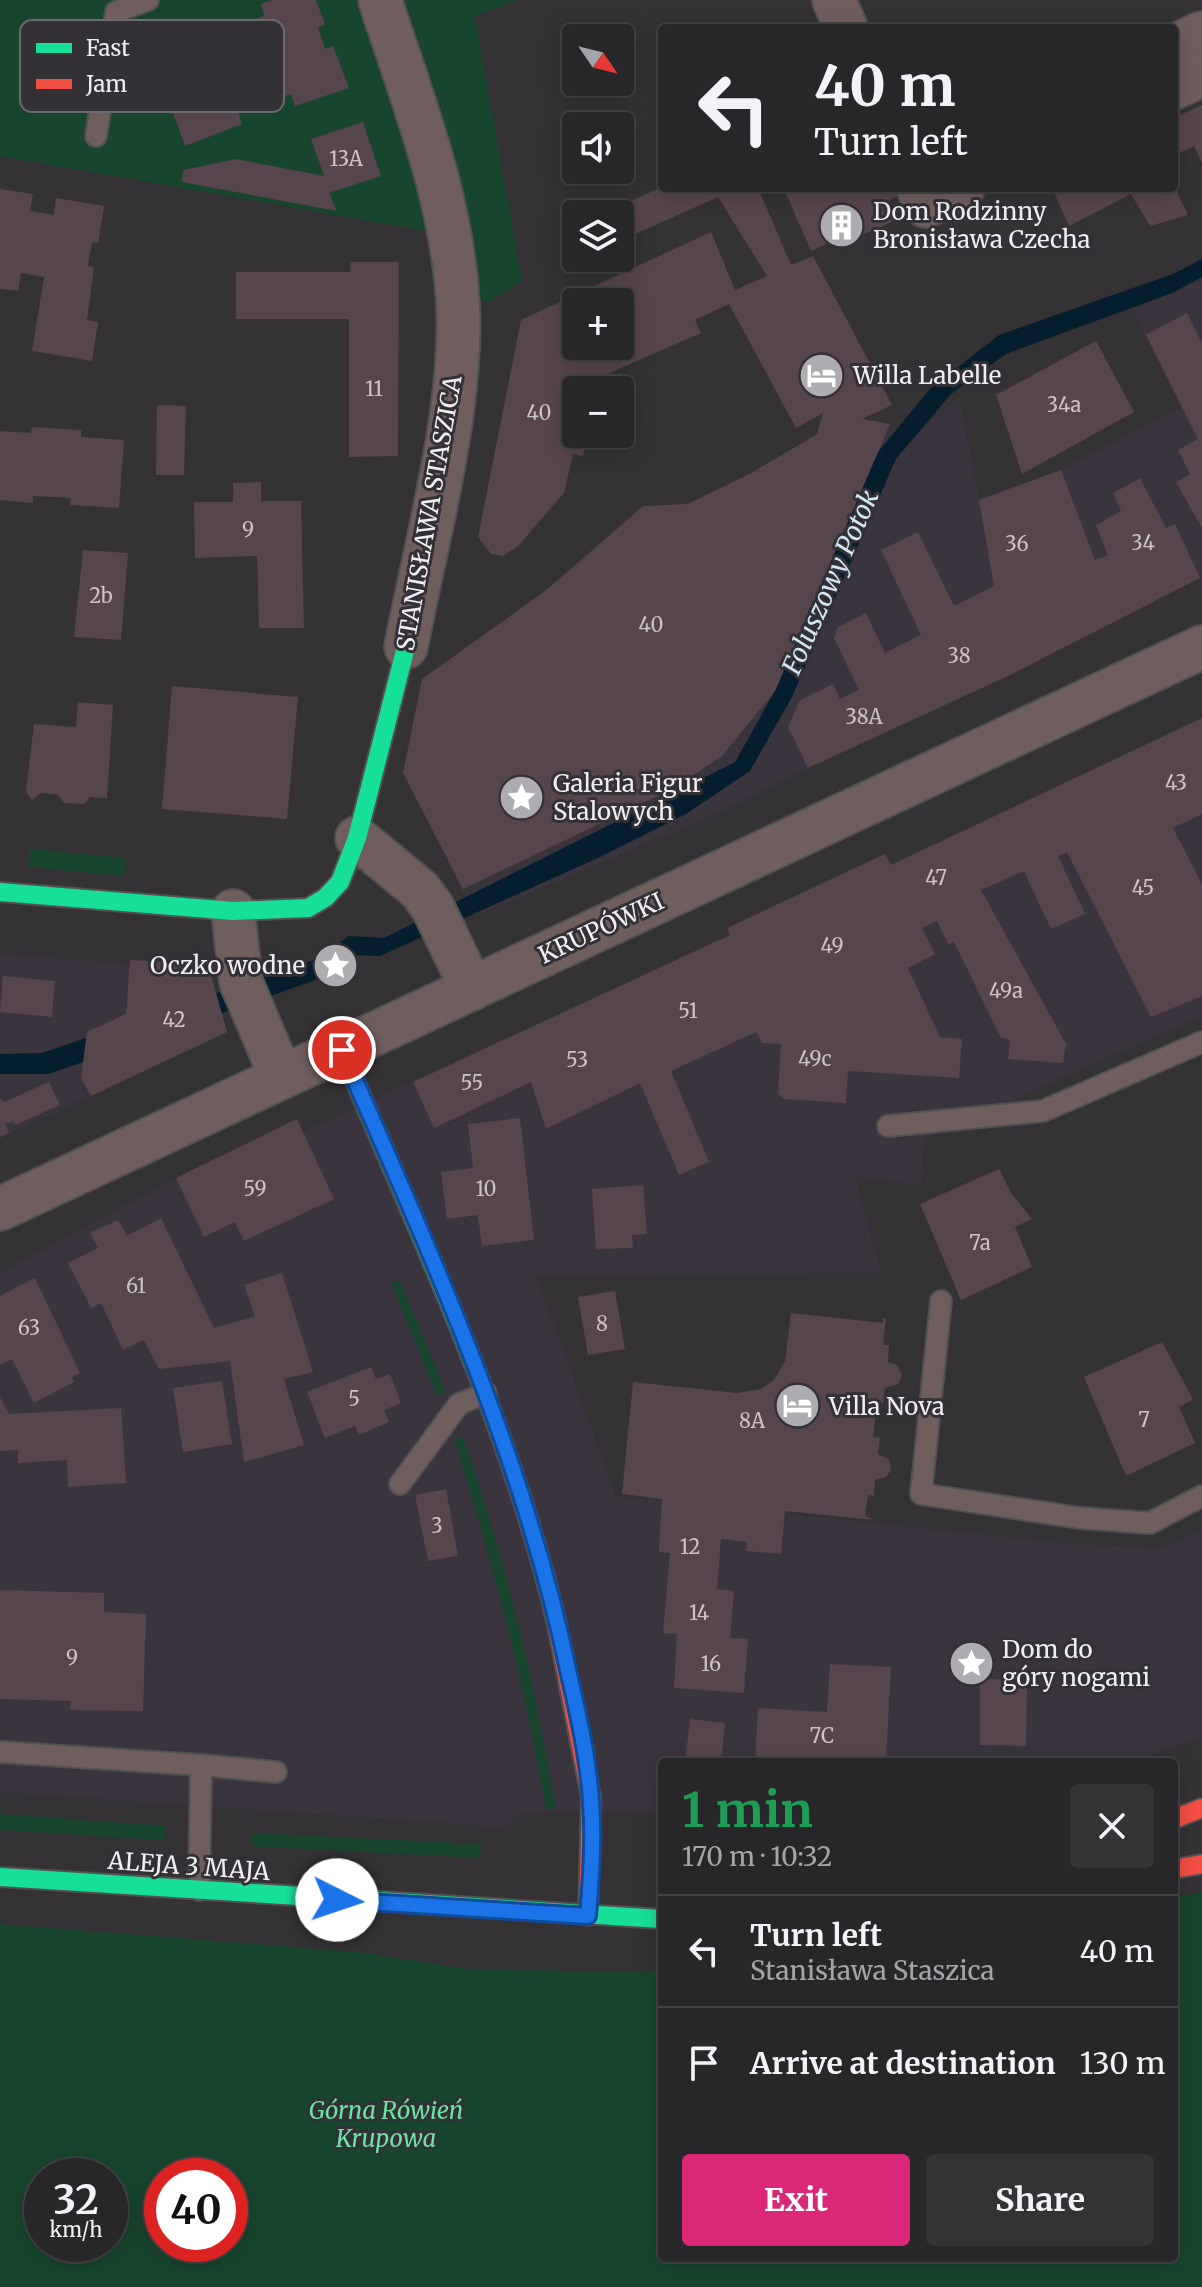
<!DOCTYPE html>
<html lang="en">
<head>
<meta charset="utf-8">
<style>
	:root { --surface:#272628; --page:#333234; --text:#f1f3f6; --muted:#a4a5a8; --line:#434345; --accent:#db2777 }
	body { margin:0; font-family:Merriweather,serif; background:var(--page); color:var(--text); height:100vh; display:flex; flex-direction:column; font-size:30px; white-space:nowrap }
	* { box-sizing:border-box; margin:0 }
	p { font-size:26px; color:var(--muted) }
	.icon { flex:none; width:44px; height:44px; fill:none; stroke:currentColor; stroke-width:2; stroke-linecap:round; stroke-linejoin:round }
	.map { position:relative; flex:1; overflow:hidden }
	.side { position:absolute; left:658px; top:1758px; width:520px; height:504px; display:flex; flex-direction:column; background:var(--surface); border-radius:8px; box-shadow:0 4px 20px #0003,0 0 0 2px var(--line) }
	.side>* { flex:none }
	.top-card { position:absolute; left:658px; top:24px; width:520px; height:168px; border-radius:8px; box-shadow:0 4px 20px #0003,0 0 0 2px var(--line); background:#272628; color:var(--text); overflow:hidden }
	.needle { width:52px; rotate:125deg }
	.tools { position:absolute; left:562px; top:24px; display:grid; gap:16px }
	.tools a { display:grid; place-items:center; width:72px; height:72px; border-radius:8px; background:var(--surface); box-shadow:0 4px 20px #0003,0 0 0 2px var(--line); font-size:40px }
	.speed { position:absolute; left:24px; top:2158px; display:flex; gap:16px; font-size:40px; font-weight:700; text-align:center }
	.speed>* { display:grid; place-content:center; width:104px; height:104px; border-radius:50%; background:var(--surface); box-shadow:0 4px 20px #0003,0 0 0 2px var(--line); line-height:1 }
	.speed small { font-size:20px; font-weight:400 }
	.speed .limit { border:12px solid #d22; background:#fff; color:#111 }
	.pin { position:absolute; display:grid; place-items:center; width:68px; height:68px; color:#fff; margin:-34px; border:4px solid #fff; border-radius:50%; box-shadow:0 2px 8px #0007 }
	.me { position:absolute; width:88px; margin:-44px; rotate:94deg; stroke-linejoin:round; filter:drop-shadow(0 0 6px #0008) }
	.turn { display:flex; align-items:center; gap:28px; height:168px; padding:0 24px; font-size:36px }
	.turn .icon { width:104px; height:104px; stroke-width:2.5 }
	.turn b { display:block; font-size:56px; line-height:68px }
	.round { display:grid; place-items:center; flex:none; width:84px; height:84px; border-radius:8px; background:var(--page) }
	.headline { display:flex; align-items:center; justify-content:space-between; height:136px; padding:0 24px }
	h1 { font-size:48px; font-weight:700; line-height:60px; color:#1e9e55 }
	.action { display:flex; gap:16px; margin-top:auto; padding:16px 24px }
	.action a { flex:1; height:92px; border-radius:8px; background:var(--accent); color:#fff; font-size:32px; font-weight:700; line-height:92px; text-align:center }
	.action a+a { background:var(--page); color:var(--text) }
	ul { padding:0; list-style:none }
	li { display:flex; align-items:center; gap:24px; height:112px; padding:0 24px; border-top:2px solid var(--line) }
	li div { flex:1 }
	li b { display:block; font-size:30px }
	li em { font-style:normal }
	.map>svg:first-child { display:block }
	.built { fill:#3a343e }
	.green { fill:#18452e; fill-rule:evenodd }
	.water { fill:#051e2d }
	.building { fill:#57454d; fill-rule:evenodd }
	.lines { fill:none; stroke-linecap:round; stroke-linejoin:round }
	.lane-casing { stroke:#525152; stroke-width:24 }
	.street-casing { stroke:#525152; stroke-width:46 }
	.fast-casing { stroke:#525152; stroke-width:22 }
	.jam-casing { stroke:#525152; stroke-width:22 }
	.lane { stroke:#705e5f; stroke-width:20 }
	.street { stroke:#705e5f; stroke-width:42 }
	.fast { stroke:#16e098; stroke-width:18 }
	.jam { stroke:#f24e42; stroke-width:18 }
	.route-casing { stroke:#114b97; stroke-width:20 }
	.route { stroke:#1a73e8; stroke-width:14 }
	.labels { text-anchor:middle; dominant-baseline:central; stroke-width:6; stroke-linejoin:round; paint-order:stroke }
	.number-label { font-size:20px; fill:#cac4c9 }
	.poi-label { font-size:24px; fill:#f0eef2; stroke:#343136; text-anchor:start }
	.street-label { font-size:24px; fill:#f0eef2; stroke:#343136 }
	.park-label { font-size:24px; font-style:italic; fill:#69e5a1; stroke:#343136 }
	.water-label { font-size:26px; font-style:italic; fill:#d1e7f5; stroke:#343136 }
	.key { fill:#343136; stroke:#6c6a6e; stroke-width:2 }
	.key-label { font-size:22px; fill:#f0eef2 }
</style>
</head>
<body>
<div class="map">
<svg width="1202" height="2287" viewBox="0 0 1202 2287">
	<rect width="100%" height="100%" fill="#343235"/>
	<g class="built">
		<polygon points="1202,280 1202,577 1008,676 808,768 721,812 475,916 403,773 422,679 549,588 643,506 688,504 753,472 817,434 823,413 890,424 910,437 959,397 979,499 1061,470 1181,407 1133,309"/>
		<polygon points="1202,718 1202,1016 924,1139 921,1185 855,1177 881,1273 536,1275 616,1496 1073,1544 1160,1548 1202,1530 1202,1737 1133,1762 662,1762 662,1811 520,1813 504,1827 0,1792 0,1273 176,1178 297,1119 303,1132 730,935 727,928 885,854 892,864"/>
		<polygon points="0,954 129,964 130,960 208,964 227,1032 0,1138"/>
	</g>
	<g class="green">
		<polygon points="0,0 519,0 475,16 522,282 488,302 443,297 436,233 0,156"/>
		<polygon points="29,849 126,858 124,876 28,867"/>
		<polygon points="400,1280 446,1392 437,1396 391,1283"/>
		<path d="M463,1437c43,121 71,244 93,371l-10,2c-22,-126 -53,-248 -92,-370z"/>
		<polygon points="0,1814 166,1826 165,1840 0,1830"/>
		<polygon points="252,1833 481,1844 480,1858 251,1846"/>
		<path d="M1202,1892v395h-1202v-363l358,28 117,18 187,2v286h512v-360zM110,2176v68h-68v-68zM230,2176v68h-68v-68z"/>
	</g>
	<polygon class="water" points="1202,259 1202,277 1172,293 1006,354 951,394 896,459 792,697 750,771 686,814 600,857 380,956 349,955 327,976 49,1074 0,1074 0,1054 42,1053 319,958 349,936 384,938 735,762 775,691 878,452 930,389 999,335 1173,274"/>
	<g class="building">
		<polygon points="272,0 316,0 325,24 318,28 325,49 333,46 349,88 295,106 291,94 238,112 242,124 185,146 166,93 149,100 138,69 155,63 154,58 264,16 261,4"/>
		<polygon points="1202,105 1202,163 1194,146 1177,154 1174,148 1174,118"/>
		<polygon points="363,122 381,176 329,193 337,211 182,182 183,170 236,159 324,176 311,139"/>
		<path d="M662,187l96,1 33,77 22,-9 79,149 -30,14 28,5 -115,267 -53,65 -50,33 -209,100 -60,-116 19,-94 127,-91 94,-82 45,-2 65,-32 64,-38 6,-21 -27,15 -67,-124 -34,16 6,13 -101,44 -3,13h-21v44h12l-5,22 -10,-2 -9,39 -46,53 -15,10 -12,-2 -13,-17 43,-217 190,-88 24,58 32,-14 -49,-79 -85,38 -13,-29zM576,302h44v44h-44z"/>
		<polygon points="894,188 897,196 889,200 898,219 857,237 855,231 811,251 784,189"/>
		<polygon points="1052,188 1175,188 1188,215 1150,226 1131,194 1069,226"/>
		<polygon points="0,189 33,194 30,211 54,215 56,198 104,206 98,243 92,242 88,266 94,267 87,320 98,322 92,361 32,351 44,277 21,273 18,291 0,289"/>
		<polygon points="351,262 399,262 398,456 349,457 349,319 236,319 236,272 350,272"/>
		<polygon points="1187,313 1202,343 1202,528 1176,482 1190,474 1178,450 1198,439 1146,335"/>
		<polygon points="1096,341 1134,412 1022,474 996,395"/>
		<polygon points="157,405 186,406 184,475 156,475"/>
		<polygon points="32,427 81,430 81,437 124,440 119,508 70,505 71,498 33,496 33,503 0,500 0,431 31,433"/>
		<polygon points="1061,470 1095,560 1108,555 1096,525 1121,511 1113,493 1140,478 1166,528 1175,524 1200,578 1008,676 808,768 788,727 800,700 833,684 840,699 859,690 834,638 838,627 866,613 885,653 921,635 881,550 918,532 954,606 994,586 979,500"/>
		<polygon points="261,482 261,501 301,501 304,628 259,628 257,556 195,558 194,502 233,502 233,483"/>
		<polygon points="83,550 128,553 121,640 74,637"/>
		<polygon points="172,686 298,697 287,819 162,809"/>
		<polygon points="78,702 113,705 107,798 90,797 84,804 64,803 58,795 41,793 32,800 26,792 34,724 76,727"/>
		<polygon points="1202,718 1202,814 1173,828 1202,884 1202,996 1151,1017 1067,852 1058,856 1085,914 1051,929 1024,871 981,890 1066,1044 1063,1063 1008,1059 1010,1040 1001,1038 954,942 948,944 937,921 922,928 935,954 908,968 940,1037 962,1039 959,1078 848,1071 846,1103 784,1099 778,1094 781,1044 762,1043 756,1032 671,1071 709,1162 679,1175 640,1083 546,1129 531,1082 434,1128 413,1082 730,935 727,928 885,854 891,865"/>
		<polygon points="130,960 208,964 227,1032 91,1096 81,1078 87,1032 126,1014"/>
		<polygon points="3,976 55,981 52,1017 0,1012"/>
		<polygon points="49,1082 60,1105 15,1125 14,1121 5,1124 9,1133 0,1137 0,1099 4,1102"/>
		<polygon points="520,1118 534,1240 482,1246 478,1215 447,1219 441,1172 473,1168 468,1124"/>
		<polygon points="297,1119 334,1199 244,1241 235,1222 204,1237 176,1178"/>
		<polygon points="999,1169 1011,1193 1032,1219 1015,1227 1032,1267 961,1300 920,1204"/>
		<polygon points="643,1185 647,1234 632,1235 633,1248 596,1249 592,1189"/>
		<polygon points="161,1218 214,1328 255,1316 244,1285 282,1273 313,1372 284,1379 304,1445 244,1462 230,1361 159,1369 144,1340 123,1350 101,1303 91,1308 68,1263 98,1248 90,1233 118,1220 127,1236"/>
		<polygon points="35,1278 80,1373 72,1377 74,1382 34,1403 12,1359 0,1365 0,1296"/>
		<polygon points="615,1291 625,1349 588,1355 578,1297"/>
		<polygon points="791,1313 883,1323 883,1318 886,1318 883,1345 889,1345 888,1362 897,1365 902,1375 898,1384 885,1388 883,1404 877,1404 873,1437 880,1438 878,1454 889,1459 891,1470 886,1477 875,1480 874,1496 868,1495 865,1516 875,1520 785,1511 781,1554 746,1551 747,1542 721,1539 717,1589 734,1591 730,1638 748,1639 744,1693 674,1688 677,1634 663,1633 670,1553 659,1552 662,1499 622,1494 633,1382 737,1393 761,1389 774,1380 785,1361"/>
		<polygon points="1162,1342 1193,1399 1179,1407 1195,1443 1126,1476 1084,1377"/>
		<polygon points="371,1367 376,1379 390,1374 401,1403 384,1410 389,1422 359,1435 355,1426 325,1438 307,1392"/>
		<polygon points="222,1381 232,1444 183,1452 173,1388"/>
		<polygon points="0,1397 9,1414 121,1408 126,1483 68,1487 67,1460 18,1463 18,1450 0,1451"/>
		<polygon points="446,1489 458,1556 428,1561 415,1495"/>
		<polygon points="0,1590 104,1593 104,1612 146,1614 143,1711 70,1710 71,1701 0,1699"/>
		<polygon points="830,1664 891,1667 886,1761 755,1762 758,1708 827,1712"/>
		<polygon points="980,1679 1027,1680 1026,1746 980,1745"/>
		<polygon points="690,1719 725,1723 721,1762 685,1762"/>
	</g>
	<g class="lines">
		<defs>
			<g id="lane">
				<polyline points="96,136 116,12 148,0"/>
				<polyline points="888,1126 1043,1111 1202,1042"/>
				<polyline points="941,1301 921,1494 1080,1518 1150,1523 1202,1496"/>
				<polyline points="400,1484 459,1404 486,1393"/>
				<polyline points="0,1752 201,1765 199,1890"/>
				<polyline points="201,1765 276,1772"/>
			</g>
			<g id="street">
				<path d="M380,0c32,98 73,201 78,305 5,106 -32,237 -52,342"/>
				<polyline points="834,0 846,28"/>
				<polyline points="1174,46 1202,33"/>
				<polyline points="1174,88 1202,75"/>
				<polyline points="918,188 926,206 963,188"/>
				<polyline points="357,838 420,890 433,908 472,989"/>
				<polyline points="233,911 241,982 281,1076"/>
				<polyline points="0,1209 1202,647"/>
			</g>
			<g id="fast">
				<polyline points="0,892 233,911 308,908 325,898 340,882 357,838 406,647"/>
				<path d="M342,1050c78,187 167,372 214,570"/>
				<polyline points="0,1877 662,1919"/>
			</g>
			<g id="jam">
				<polyline points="556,1620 591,1797 588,1916"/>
				<polyline points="1174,1819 1202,1808"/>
				<polyline points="1174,1869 1202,1864"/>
			</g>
		</defs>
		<use href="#lane" class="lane-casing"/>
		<use href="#street" class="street-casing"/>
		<use href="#fast" class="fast-casing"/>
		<use href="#jam" class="jam-casing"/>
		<use href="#lane" class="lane"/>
		<use href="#street" class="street"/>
		<use href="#fast" class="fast"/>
		<use href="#jam" class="jam"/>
	</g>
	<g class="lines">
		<defs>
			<path id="route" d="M337,1900l251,16c3,-38 6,-77 3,-115 -3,-44 -13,-88 -23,-131 -45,-217 -139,-419 -226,-620"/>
		</defs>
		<use href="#route" class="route-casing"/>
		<use href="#route" class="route"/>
	</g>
	<defs>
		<symbol id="building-disc" viewBox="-11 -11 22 22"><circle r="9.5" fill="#aeacb0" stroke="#343136"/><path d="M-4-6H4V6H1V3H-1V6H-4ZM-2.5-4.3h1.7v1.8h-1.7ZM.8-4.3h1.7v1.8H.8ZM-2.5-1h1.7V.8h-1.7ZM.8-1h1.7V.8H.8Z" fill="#fff"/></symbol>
		<symbol id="hotel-disc" viewBox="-11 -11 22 22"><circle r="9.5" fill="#aeacb0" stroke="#343136"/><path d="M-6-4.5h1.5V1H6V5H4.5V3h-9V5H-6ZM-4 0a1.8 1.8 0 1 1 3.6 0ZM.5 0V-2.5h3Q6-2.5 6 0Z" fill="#fff"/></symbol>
		<symbol id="sight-disc" viewBox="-11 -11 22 22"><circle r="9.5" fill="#aeacb0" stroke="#343136"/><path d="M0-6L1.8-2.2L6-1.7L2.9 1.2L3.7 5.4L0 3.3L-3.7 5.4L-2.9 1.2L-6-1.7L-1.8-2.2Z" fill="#fff"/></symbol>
	</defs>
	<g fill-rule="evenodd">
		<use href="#building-disc" x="816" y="200" width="51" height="51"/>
		<use href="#hotel-disc" x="796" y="350" width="51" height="51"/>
		<use href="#sight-disc" x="496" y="772" width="51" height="51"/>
		<use href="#sight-disc" x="310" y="940" width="51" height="51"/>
		<use href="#hotel-disc" x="772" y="1380" width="51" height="51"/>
		<use href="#sight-disc" x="946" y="1638" width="51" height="51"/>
	</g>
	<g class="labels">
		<g class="number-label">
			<text x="346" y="158">13A</text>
			<text x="374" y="388">11</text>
			<text x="1064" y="404">34a</text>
			<text x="539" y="412">40</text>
			<text x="248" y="529">9</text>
			<text x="1143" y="542">34</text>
			<text x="1017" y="543">36</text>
			<text x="101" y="595">2b</text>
			<text x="651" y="624">40</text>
			<text x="959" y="655">38</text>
			<text x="864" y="716">38A</text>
			<text x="1176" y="782">43</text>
			<text x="936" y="877">47</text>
			<text x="1143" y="887">45</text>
			<text x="832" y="945">49</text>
			<text x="1006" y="990">49a</text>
			<text x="688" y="1010">51</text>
			<text x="174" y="1019">42</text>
			<text x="815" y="1058">49c</text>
			<text x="577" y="1059">53</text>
			<text x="472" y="1082">55</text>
			<text x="255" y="1188">59</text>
			<text x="486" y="1188">10</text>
			<text x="980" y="1242">7a</text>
			<text x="136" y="1285">61</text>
			<text x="602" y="1323">8</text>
			<text x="29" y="1327">63</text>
			<text x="354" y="1398">5</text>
			<text x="1144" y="1419">7</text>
			<text x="752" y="1420">8A</text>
			<text x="437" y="1525">3</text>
			<text x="690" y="1546">12</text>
			<text x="699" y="1612">14</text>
			<text x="72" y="1657">9</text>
			<text x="711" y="1663">16</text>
			<text x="822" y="1735">7C</text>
		</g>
		<g class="poi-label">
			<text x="873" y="211">Dom Rodzinny<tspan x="873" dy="28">Bronisława Czecha</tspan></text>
			<text x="853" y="375">Willa Labelle</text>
			<text x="553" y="783">Galeria Figur<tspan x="553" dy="28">Stalowych</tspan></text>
			<text x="305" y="965" text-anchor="end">Oczko wodne</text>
			<text x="829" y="1406">Villa Nova</text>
			<text x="1002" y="1649">Dom do<tspan x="1002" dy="28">góry nogami</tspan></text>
		</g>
		<g class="street-label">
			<text transform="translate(429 513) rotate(-80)">STANISŁAWA STASZICA</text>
			<text transform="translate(601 928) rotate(-25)">KRUPÓWKI</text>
			<text transform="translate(189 1866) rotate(4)">ALEJA 3 MAJA</text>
		</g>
		<g class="park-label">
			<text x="386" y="2110">Górna Rówień<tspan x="386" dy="28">Krupowa</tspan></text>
		</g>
		<g class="water-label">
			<text transform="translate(830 582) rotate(-66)">Foluszowy Potok</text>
		</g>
	</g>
	<rect x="20" y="20" width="264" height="92" rx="12" class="key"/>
	<rect x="36" y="43" width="36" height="10" fill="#16e098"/>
	<rect x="36" y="79" width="36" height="10" fill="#f24e42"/>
	<g class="key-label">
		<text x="86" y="56">Fast</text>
		<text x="86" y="92">Jam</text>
	</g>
</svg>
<div class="tools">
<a><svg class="needle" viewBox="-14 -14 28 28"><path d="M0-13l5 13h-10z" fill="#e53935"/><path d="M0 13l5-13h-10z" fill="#a4a5a8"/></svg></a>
<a><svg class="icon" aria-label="sound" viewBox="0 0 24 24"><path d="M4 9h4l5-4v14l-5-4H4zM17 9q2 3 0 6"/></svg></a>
<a><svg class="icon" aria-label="layers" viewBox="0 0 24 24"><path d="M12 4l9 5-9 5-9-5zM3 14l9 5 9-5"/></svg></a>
<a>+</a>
<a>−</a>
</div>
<div class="speed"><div>32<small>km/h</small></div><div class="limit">40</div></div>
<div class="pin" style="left:342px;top:1050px;background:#d93025"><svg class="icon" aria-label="arrive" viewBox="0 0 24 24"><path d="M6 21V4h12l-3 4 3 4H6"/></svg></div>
<svg class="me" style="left:337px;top:1900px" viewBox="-20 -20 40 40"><circle r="19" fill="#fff"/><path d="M0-13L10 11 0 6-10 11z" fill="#1a73e8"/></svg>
<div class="top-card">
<div class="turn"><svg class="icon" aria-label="left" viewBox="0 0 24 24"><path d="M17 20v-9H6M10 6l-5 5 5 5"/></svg><div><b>40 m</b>Turn left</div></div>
</div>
<section class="side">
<div class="headline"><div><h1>1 min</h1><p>170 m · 10:32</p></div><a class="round"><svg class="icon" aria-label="close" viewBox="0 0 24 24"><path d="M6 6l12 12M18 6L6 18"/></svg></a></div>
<ul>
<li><svg class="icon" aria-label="left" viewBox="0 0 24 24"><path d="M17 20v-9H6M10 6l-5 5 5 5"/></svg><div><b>Turn left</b><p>Stanisława Staszica</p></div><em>40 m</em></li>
<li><svg class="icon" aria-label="arrive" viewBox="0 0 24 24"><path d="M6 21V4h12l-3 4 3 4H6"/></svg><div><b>Arrive at destination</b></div><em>130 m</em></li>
</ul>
<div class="action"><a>Exit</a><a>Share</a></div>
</section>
</div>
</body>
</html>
